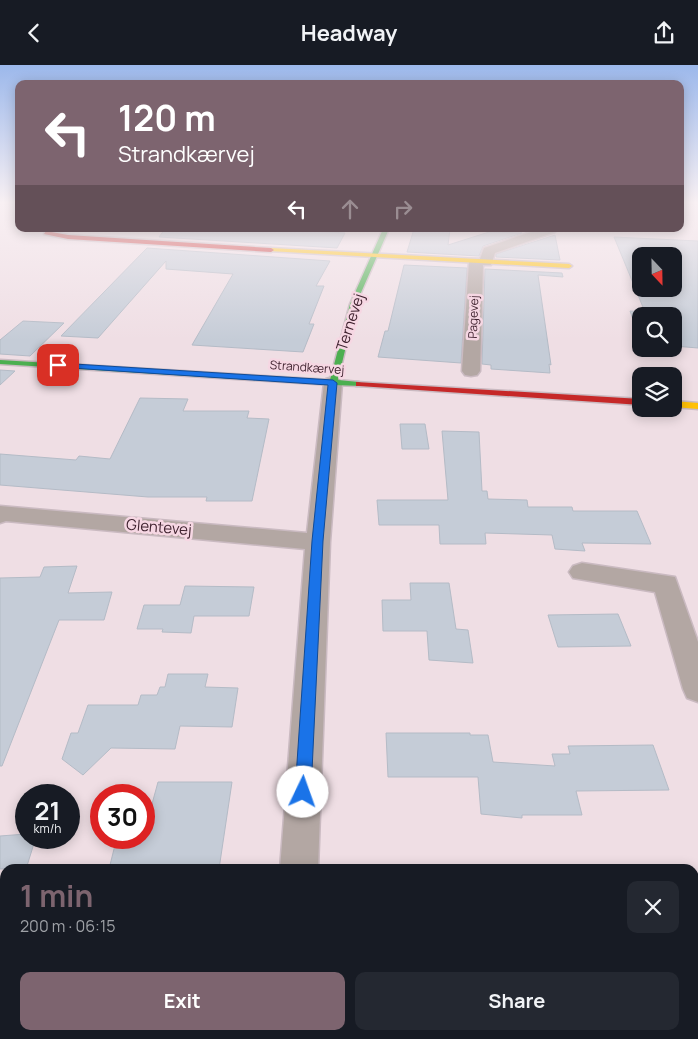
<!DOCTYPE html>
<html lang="en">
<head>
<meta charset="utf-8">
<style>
	:root { --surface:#171b24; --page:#242831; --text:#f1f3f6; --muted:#9ea1a6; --accent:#7d646f }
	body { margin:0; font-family:Manrope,sans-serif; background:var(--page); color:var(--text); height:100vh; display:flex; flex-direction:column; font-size:19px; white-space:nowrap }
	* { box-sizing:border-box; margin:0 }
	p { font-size:16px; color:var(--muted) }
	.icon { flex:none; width:28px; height:28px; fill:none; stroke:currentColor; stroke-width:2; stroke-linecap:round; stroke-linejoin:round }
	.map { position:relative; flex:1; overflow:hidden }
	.sheet { position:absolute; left:0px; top:799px; width:699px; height:176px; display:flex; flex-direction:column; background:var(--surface); border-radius:15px 15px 0 0; box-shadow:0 2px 12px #0003 }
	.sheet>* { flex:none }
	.banner { position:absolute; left:15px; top:15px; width:669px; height:152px; border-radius:10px; box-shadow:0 2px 12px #0003; background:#7d646f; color:#fff; overflow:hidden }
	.needle { width:32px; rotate:158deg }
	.fabs { position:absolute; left:632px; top:182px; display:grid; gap:10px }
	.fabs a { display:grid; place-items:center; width:50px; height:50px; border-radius:10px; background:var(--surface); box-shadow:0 2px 12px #0003; font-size:25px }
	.speed { position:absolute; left:15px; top:719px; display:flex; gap:10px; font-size:25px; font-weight:700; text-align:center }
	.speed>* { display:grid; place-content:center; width:65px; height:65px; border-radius:50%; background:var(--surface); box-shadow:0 2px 12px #0003; line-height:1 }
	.speed small { font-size:12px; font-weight:400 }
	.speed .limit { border:8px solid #d22; background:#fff; color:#111 }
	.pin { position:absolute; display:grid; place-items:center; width:42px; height:42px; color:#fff; margin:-21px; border-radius:10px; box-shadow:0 2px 8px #0006 }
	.me { position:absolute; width:55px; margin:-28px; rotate:3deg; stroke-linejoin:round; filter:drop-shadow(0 0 4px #0008) }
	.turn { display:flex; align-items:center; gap:18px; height:105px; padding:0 20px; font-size:22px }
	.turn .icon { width:65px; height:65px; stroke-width:2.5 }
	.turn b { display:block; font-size:35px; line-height:42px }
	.lanes { display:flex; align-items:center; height:48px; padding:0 20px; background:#0003; justify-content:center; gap:25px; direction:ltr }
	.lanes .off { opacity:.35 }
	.round { display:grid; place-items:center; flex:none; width:52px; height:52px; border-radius:10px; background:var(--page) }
	.head { display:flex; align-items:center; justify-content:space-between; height:85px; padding:0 20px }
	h1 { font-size:30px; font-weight:700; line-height:38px; color:var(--accent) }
	.primary-button { display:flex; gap:10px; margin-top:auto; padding:10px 20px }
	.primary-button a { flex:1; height:58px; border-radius:10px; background:var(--accent); color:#fff; font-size:20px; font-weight:700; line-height:58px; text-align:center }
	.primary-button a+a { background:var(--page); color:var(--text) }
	header { display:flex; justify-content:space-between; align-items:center; height:65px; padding:0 20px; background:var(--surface); font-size:22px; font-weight:700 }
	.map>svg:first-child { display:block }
	.building { fill:#c5ccd7; stroke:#b4bbc6; fill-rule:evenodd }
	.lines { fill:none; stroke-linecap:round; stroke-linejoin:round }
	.street-casing { stroke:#cabac1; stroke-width:3 }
	.fast-casing { stroke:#cabac1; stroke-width:3 }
	.slow-casing { stroke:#cabac1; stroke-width:3 }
	.jam-casing { stroke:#cabac1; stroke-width:3 }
	.street { fill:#b3a7a3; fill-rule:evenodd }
	.fast { fill:#4caf50; fill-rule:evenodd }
	.slow { fill:#ffc107; fill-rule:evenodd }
	.jam { fill:#c62828; fill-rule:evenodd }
	.route { fill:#1a73e8; stroke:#114b97 }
	.labels { text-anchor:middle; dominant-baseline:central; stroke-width:5; stroke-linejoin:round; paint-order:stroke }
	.far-street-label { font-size:12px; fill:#402330; stroke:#f6d7e3 }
	.street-label { font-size:15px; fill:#402330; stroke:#f6d7e3 }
</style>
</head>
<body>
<header><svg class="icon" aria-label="back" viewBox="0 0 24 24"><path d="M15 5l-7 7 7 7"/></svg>Headway<svg class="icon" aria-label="share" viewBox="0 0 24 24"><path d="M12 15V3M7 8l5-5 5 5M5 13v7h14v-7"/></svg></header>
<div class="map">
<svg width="698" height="974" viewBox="0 0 698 974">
	<rect width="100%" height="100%" fill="#efdee4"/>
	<g class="building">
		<polygon points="165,164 282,164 345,168 337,183 159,172"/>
		<polygon points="414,164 450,164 448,180 489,167 522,168 483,181 479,191 407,187"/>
		<polygon points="555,170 560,195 496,192 496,189"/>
		<path d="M614,172l84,4v107l-24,-2v-30h-33v25l-11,-30 15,1zM641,191h33v33h-33z"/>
		<polygon points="147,183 330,196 316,221 324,221 309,259 314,259 303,287 192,280 233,209 166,204 166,196 98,273 61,271"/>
		<polygon points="404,200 467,203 461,298 378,292 385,266 388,266"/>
		<polygon points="485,204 562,208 563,212 538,210 551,300 549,299 550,308 491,304 491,300 482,299"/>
		<polygon points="23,256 64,258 30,291 0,289 0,275"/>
		<polygon points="0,305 15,306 0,320"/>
		<polygon points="140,333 188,334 183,346 249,346 247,353 269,354 252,436 206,436 207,432 148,432 0,420 0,389 76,395 79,391 110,394"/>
		<polygon points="400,359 425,359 429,384 402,384"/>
		<polygon points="442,366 479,367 482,426 487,426 488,434 527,435 528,442 572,442 573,446 637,446 651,479 582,478 585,486 555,484 552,470 485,468 486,479 440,479 439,460 379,460 377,435 448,435"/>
		<polygon points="77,501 68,528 112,527 104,555 59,555 2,701 0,701 0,513 40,512 44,502"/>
		<polygon points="410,518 449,518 456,564 468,565 473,598 429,595 427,566 383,566 382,535 411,535"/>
		<polygon points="185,521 254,522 249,551 194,551 191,568 162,567 163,564 137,564 144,540 180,540"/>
		<polygon points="618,549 631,581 558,582 548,550"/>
		<polygon points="168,609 208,609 205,622 238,623 232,662 180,661 175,684 111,683 83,710 62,694 71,668 78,668 88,640 138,640 141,630 157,630 160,622 165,622"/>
		<polygon points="386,668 470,668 470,670 488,670 493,697 555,701 552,689 570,689 568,681 653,680 669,725 576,726 582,750 522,750 522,753 481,749 478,712 388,712"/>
		<polygon points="158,717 232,717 219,804 109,804 117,772 144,772 144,739 152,739"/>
		<polygon points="26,769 26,772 36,772 26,804 0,804 0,771"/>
	</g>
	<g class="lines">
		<defs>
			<g id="street">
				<polygon points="540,164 557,164 555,167 495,188 491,200 483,200 480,306 477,310 471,311 465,310 462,306 469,197 471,194 480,194 484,183"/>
				<polygon points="333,312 340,314 342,318 330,477 318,804 280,804 305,484 6,456 0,458 0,441 307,468 324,318 326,314"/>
				<polygon points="582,498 675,512 698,577 698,637 687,633 683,624 655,527 573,513 569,507 573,501"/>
				<rect x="267" y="970" width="44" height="4"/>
			</g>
			<polygon id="fast" points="383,164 389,164 356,239 338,315 359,317 363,319 362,321 333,320 0,299 0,295 330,315 350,239"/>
			<g id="slow">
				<polygon points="271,183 569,199 572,201 569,203 269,186 268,185"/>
				<polygon points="674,336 698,338 698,344 674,342"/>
			</g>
			<g id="jam">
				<polygon points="46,166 68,170 271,183 274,185 271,187 68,174 44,169"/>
				<polygon points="356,317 641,334 641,340 359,321 356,321"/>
			</g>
		</defs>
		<use href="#street" class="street-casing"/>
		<use href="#fast" class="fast-casing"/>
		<use href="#slow" class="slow-casing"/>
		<use href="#jam" class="jam-casing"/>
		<use href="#street" class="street"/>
		<use href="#fast" class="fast"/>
		<use href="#slow" class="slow"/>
		<use href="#jam" class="jam"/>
	</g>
	<linearGradient id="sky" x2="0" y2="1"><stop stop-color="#9cb8eb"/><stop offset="0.5" stop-color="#f8f0f3"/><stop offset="1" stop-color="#f8f0f3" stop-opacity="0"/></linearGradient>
	<rect width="698" height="275" fill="url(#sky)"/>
	<polygon class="route" points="58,298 333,315 337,318 323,476 311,727 309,732 303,734 298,732 295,727 312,476 328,320 56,302 56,299"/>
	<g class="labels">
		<g class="far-street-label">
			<text transform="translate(473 252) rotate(-88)">Pagevej</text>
			<text transform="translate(307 302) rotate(4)">Strandkærvej</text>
		</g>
		<g class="street-label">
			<text transform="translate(350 257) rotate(-72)">Ternevej</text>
			<text transform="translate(159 462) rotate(5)">Glentevej</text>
		</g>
	</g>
</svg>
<div class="fabs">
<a><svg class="needle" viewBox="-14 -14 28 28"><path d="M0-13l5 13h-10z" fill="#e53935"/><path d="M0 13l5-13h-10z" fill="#9ea1a6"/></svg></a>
<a><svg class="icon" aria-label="search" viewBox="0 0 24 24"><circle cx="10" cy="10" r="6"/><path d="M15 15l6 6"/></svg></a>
<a><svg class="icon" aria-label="layers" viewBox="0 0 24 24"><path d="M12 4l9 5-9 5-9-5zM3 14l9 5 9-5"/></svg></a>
</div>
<div class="speed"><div>21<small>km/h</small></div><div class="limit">30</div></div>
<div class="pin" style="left:58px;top:300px;background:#d93025"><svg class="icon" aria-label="arrive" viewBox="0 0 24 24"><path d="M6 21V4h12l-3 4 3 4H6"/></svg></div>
<svg class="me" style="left:303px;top:727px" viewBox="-20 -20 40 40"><circle r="19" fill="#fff"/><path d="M0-13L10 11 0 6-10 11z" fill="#1a73e8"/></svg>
<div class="banner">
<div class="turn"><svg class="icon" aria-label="left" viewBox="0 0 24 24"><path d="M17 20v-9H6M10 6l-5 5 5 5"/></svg><div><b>120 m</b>Strandkærvej</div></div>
<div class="lanes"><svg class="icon" aria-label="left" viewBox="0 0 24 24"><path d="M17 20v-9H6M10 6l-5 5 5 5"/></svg><svg class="icon off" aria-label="ahead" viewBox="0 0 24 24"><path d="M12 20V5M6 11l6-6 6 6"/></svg><svg class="icon off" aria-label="right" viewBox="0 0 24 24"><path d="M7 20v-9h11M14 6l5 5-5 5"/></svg></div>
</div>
<section class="sheet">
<div class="head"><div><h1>1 min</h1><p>200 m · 06:15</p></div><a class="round"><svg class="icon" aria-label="close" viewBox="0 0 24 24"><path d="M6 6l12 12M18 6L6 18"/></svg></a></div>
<div class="primary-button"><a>Exit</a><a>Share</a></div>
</section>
</div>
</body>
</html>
